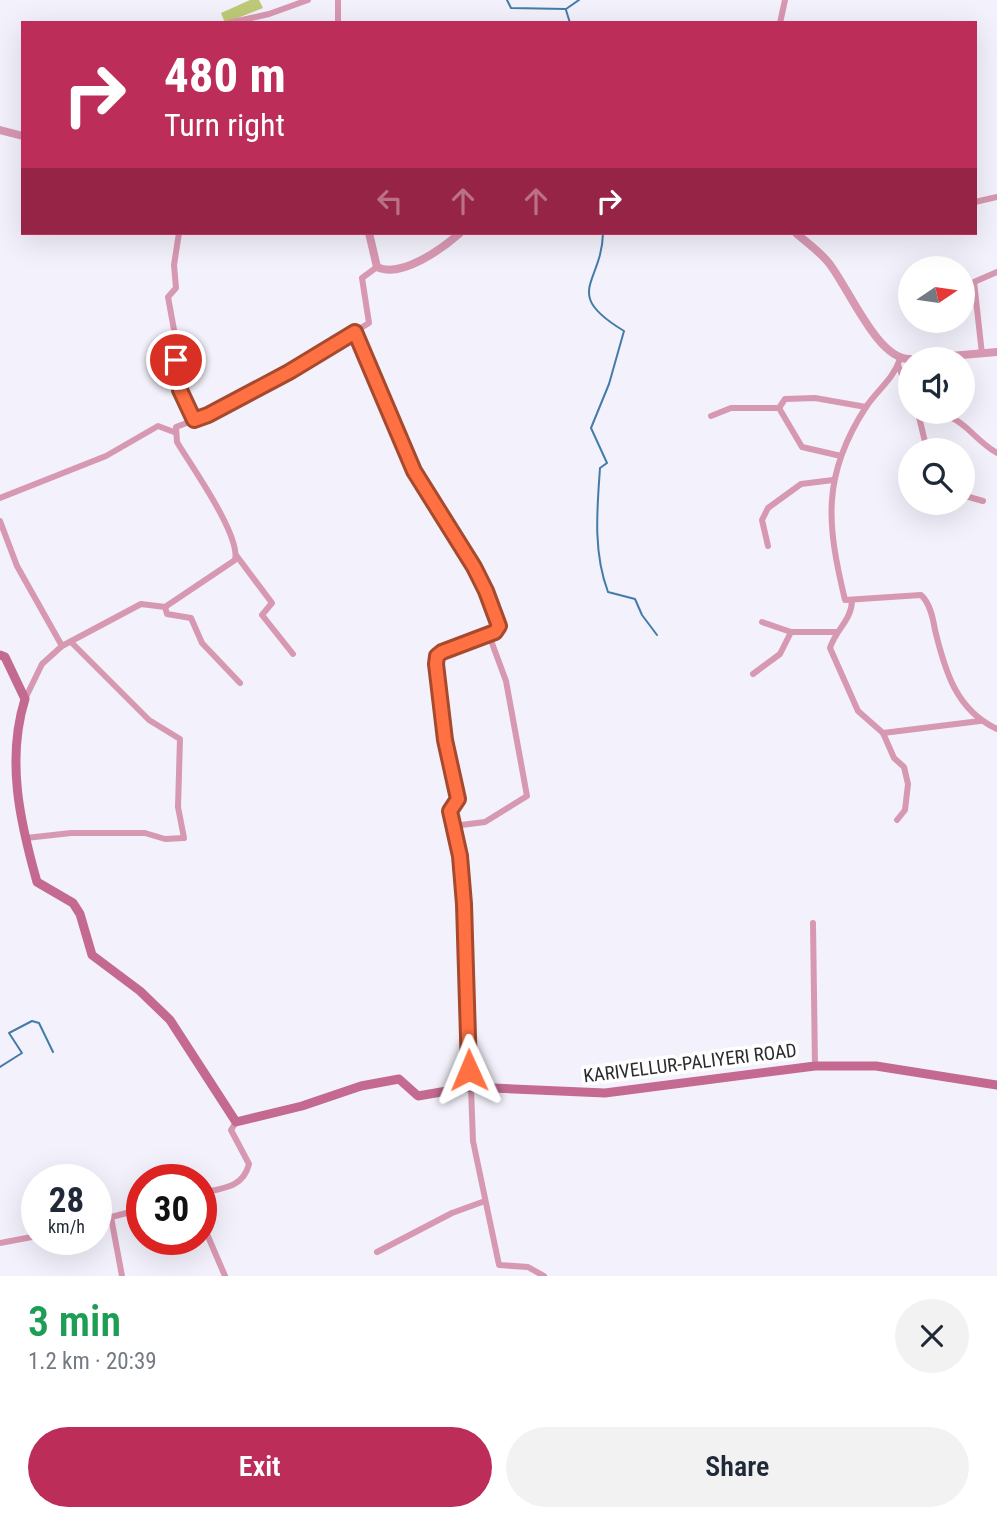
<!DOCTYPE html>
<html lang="en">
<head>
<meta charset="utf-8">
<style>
	:root { --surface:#fff; --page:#f2f2f3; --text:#1f2937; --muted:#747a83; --accent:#bc2d59 }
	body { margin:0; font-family:"Roboto Condensed",sans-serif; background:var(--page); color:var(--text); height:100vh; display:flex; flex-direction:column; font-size:26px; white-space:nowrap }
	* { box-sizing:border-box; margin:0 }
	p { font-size:23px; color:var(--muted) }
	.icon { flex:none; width:38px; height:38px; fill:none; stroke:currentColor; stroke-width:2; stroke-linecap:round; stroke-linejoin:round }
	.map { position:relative; height:1276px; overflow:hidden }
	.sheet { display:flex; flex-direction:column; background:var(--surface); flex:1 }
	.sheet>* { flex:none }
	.top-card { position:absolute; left:21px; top:21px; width:956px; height:214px; border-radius:0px; box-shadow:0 7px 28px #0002; background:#bc2d59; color:#fff; overflow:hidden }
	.needle { width:46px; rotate:77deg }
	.fabs { position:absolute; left:898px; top:256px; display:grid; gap:14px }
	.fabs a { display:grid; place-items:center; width:77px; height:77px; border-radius:50%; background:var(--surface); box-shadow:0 7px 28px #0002; font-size:35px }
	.speed { position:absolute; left:21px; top:1164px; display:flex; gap:14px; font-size:35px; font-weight:700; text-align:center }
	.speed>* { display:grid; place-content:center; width:91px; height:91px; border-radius:50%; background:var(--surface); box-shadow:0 7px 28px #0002; line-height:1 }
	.speed small { font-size:18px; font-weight:400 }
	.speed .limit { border:10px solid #d22; background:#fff; color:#111 }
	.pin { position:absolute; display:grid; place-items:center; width:60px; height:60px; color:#fff; margin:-30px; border:4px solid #fff; border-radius:50%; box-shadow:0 2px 7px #0007 }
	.me { position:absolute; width:77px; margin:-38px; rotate:359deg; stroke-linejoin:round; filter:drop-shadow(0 0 5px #0008) }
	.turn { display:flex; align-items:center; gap:24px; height:147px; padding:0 28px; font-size:32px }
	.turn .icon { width:91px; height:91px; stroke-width:2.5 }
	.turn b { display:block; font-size:49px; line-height:60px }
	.lanes { display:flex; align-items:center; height:66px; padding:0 28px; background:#0003; justify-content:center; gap:35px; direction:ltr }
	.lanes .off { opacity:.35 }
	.round { display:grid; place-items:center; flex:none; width:74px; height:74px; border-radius:37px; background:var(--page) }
	.headline { display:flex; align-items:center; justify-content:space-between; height:119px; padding:0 28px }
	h1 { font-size:42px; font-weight:600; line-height:52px; color:#1e9e55 }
	.cta { display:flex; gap:14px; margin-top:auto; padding:14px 28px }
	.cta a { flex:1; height:80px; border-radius:42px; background:var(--accent); color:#fff; font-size:28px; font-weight:600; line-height:80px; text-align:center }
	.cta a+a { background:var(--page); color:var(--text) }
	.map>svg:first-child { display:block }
	.green { fill:#beca77 }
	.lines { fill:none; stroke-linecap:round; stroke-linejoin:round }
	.stream { stroke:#447ca9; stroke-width:2 }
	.minor { stroke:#d798b1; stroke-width:6 }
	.tertiary { stroke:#d798b1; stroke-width:8 }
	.secondary { stroke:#c46a91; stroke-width:9 }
	.route-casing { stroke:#a6492c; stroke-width:18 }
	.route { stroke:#ff7043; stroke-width:12 }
	.labels { text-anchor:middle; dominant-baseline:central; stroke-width:7; stroke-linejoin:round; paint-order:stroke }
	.street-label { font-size:19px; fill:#2c2b2f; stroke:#fff }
</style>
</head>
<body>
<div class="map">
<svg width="997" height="1276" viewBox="0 0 997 1276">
	<rect width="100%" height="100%" fill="#f3f1fb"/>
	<polygon class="green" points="250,0 259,0 263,8 225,23 221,13"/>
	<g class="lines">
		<g class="stream">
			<polyline points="507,0 511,8 566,9 579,0"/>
			<polyline points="566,10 570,23"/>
			<path d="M603,233c-1,51 -42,60 21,98l-15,53 -18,44 16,35 -7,5c-3,42 -7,84 8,124l27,7 7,16 15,20"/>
			<polyline points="0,1067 22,1053 9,1033 32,1021 39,1023 53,1052"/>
		</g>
		<g class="minor">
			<polyline points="229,23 269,14 308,0"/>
			<polyline points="338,23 338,0"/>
			<polyline points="780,23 785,0"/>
			<polyline points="975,202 997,197"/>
			<polyline points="179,233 174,265 176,288 168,297 177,346 176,369 180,390 194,420"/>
			<polyline points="355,332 414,471 474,567 486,591 499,626 495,632 442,652 437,656 436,664 445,740 458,799 450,811 460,856 464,903 473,1141 499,1265 528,1267 544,1276"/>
			<polyline points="982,354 974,282 997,272"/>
			<path d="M900,359c-7,21 -23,31 -34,48 -45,69 -39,118 -21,193l76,-5c9,8 12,23 14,35 10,41 21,80 62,99"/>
			<polyline points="898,365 910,395"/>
			<polyline points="779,408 802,447 841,456"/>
			<path d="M917,411l2,6c43,-10 47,18 78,36"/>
			<polyline points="711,416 731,408 779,408 785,399 815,398 866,407"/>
			<polyline points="919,417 927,450"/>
			<polyline points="962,495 983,501"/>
			<polyline points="0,498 106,456 158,426 174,432"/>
			<polyline points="0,521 17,566 62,646"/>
			<polyline points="768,546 762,520 768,508 801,484 833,480"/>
			<polyline points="236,555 272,603 262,615 293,654"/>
			<path d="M852,600c0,20 -16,29 -22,48l28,63 25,22 11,25 10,9 4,17 -3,26 -8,10"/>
			<polyline points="165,607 167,614 191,618 202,643 240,683"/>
			<polyline points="762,622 791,632 837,632"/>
			<polyline points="753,674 780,654 791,632"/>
			<path d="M25,699l17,-35 20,-18 79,-42 24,3 70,-47c6,-25 -44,-94 -58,-118l-1,-15 32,-12 81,-43 80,-49 -7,-45 15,-11"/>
			<polyline points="883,733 980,721"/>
			<polyline points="453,826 485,822 527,796 506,681 489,635"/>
			<polyline points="26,838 71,833 145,833 165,839 184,838 178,807 180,739 149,720 72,643"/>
			<polyline points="813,923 815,1066"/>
			<path d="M201,1193c22,-5 42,-5 48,-29l-18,-34 5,-8"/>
			<polyline points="111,1217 122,1276"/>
			<polyline points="201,1220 225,1276"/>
			<polyline points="96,1221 142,1209"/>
			<polyline points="0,1243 37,1236"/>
			<polyline points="377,1252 452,1213 485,1201"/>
		</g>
		<g class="tertiary">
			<polyline points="0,130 23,136"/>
			<path d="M369,233l8,34c24,12 66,-19 83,-34"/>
			<path d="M796,233c10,9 23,18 32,29 20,24 49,98 82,97"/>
			<polyline points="916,359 997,352"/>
		</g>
		<path class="secondary" d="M0,655l5,2 20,42c-19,61 -5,123 12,183l36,21 7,11 12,41 48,36 30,29 66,102 66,-16 59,-20 38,-7 19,17 52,-9 135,6 210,-27h61l121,19"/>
	</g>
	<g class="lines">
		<defs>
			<polyline id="route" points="176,360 180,390 194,420 208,415 289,372 355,332 414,471 474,567 486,591 499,626 495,632 442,652 437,656 436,664 445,740 458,799 450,811 460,856 464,904 469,1070"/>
		</defs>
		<use href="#route" class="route-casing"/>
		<use href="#route" class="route"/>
	</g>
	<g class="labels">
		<g class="street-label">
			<text transform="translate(690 1063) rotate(-7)">KARIVELLUR-PALIYERI ROAD</text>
		</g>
	</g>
</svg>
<div class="fabs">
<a><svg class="needle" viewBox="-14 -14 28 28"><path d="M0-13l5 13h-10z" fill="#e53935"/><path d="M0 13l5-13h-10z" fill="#747a83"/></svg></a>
<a><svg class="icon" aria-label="sound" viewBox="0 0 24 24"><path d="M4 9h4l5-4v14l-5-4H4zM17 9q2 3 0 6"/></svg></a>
<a><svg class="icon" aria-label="search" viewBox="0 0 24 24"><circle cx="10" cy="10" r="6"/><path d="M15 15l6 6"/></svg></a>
</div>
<div class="speed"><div>28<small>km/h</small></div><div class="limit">30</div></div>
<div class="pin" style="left:176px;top:360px;background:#d93025"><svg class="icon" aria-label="arrive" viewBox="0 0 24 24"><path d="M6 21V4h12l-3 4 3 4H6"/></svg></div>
<svg class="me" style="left:469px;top:1070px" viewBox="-20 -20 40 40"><path d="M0-17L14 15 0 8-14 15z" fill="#ff7043" stroke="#fff" stroke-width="4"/></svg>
<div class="top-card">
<div class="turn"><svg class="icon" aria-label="right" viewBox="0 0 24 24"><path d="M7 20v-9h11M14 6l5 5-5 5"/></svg><div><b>480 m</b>Turn right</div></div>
<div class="lanes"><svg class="icon off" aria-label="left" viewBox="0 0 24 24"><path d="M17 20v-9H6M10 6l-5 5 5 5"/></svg><svg class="icon off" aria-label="ahead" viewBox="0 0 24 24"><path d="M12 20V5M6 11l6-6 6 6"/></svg><svg class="icon off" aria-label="ahead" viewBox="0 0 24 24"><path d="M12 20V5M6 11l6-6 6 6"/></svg><svg class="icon" aria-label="right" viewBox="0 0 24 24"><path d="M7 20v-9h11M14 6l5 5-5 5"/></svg></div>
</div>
</div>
<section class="sheet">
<div class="headline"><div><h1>3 min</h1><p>1.2 km · 20:39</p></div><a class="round"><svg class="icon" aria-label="close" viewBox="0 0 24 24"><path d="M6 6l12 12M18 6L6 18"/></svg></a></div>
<div class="cta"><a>Exit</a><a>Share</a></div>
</section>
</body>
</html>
